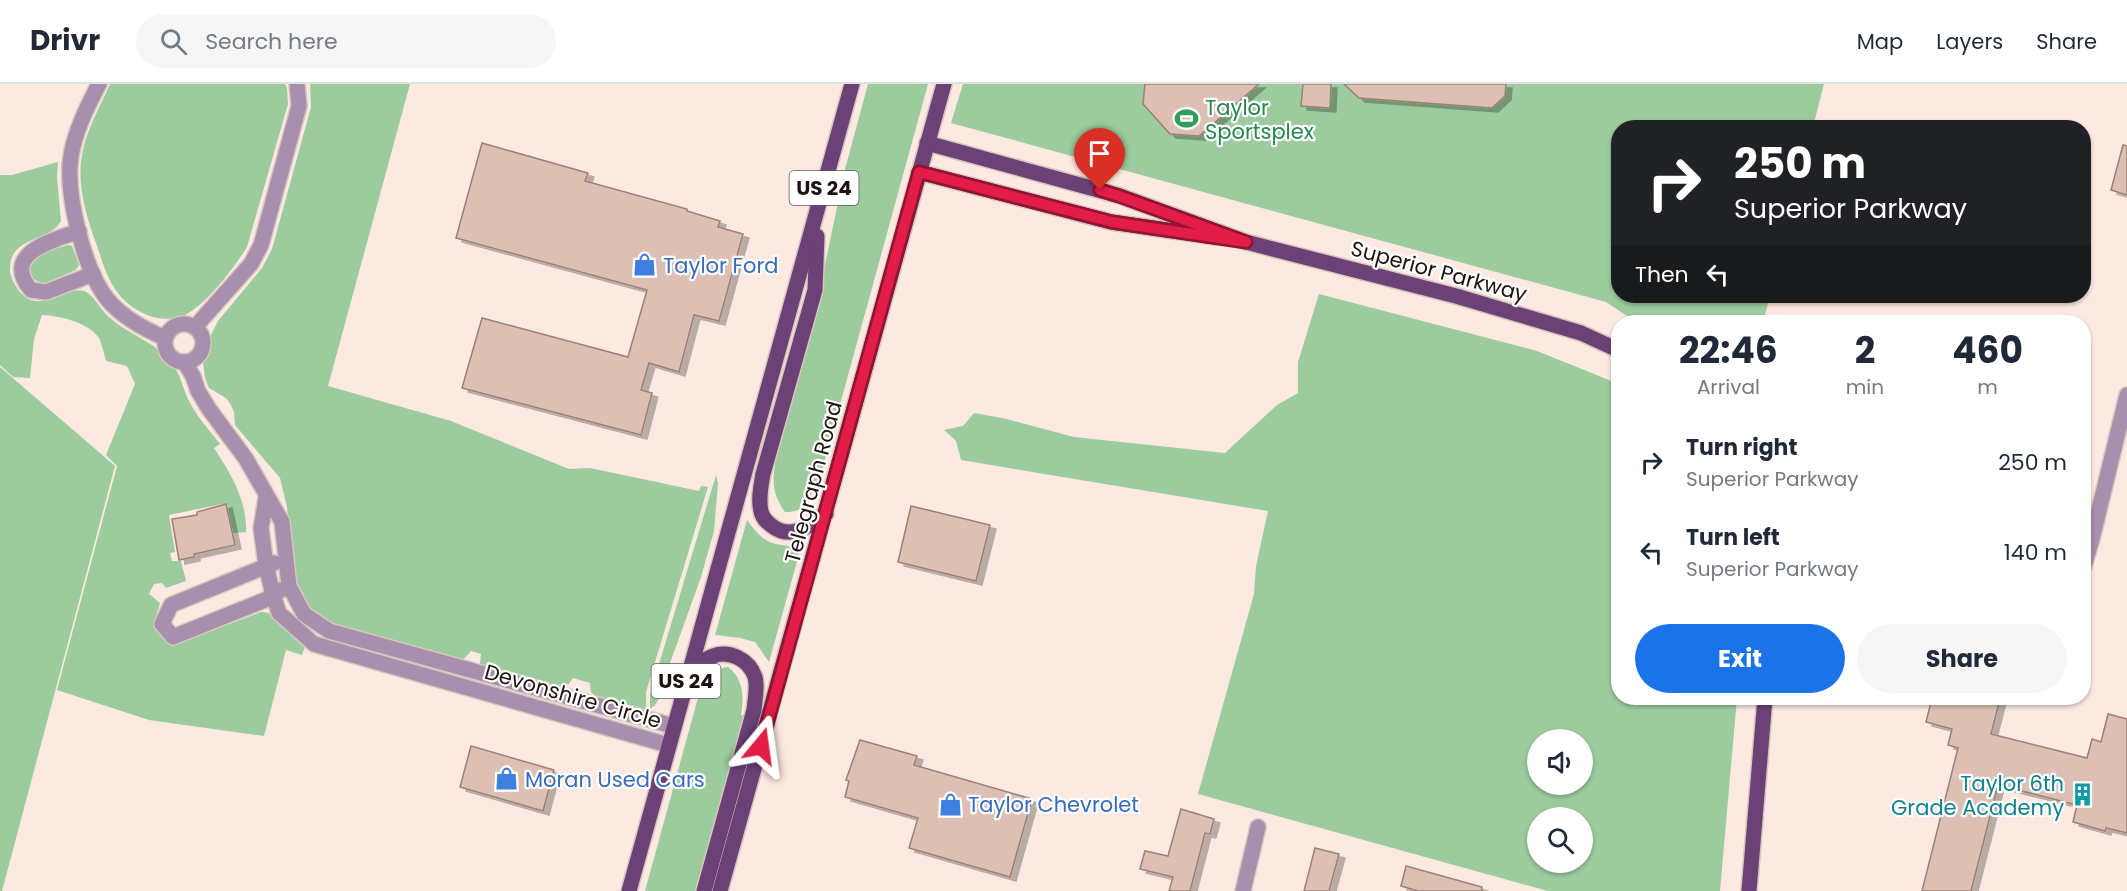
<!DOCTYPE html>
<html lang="en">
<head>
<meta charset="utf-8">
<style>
	:root { --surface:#fff; --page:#f6f6f7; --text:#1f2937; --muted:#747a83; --line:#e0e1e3; --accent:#1a73e8 }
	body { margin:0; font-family:Poppins,sans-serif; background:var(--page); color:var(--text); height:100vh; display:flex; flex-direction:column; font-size:22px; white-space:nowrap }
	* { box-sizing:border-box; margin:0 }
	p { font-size:20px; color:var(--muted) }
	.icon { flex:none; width:33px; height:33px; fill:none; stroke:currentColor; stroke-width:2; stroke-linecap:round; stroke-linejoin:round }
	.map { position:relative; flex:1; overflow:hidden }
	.drawer { position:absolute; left:1611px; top:231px; width:480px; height:390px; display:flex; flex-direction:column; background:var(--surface); border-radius:24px; box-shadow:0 2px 4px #0004 }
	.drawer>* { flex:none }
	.banner { position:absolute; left:1611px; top:36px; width:480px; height:183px; border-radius:24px; box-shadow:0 2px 4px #0004; background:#202124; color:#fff; overflow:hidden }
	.fabs { position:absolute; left:1527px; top:645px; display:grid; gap:12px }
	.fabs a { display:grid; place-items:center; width:66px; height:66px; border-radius:50%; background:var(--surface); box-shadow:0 2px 4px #0004; font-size:30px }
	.pin { position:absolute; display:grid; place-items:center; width:51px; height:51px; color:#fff; margin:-62px -26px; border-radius:50% 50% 50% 0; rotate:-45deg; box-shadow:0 0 6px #0007 }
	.pin .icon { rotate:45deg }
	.me { position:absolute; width:66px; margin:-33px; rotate:16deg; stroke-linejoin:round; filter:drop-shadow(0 0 4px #0008) }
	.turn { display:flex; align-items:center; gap:21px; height:126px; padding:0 24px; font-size:27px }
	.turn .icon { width:78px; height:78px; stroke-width:2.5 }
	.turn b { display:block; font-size:42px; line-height:51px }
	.then { display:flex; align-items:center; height:57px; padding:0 24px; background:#0003; gap:12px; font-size:22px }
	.eta { display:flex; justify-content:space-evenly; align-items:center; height:102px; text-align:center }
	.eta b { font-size:36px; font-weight:700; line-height:42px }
	.primary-button { display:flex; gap:12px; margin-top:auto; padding:12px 24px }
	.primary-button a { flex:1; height:69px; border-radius:36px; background:var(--accent); color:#fff; font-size:24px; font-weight:700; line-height:69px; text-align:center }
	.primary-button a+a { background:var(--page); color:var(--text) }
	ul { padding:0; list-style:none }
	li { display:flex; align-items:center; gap:18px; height:90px; padding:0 24px }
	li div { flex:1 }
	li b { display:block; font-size:22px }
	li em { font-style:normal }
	header { display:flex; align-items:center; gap:36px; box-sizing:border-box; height:84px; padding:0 30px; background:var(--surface); border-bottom:2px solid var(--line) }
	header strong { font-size:28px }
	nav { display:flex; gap:33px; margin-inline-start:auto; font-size:21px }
	.search { width:420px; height:54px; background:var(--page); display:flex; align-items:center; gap:15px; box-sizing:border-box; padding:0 21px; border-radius:33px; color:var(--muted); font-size:22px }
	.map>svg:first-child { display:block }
	.green { fill:#9ccb9d; fill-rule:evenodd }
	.building { fill:#ddc0b3; stroke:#9b8074; stroke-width:1.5; filter:url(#shadow) }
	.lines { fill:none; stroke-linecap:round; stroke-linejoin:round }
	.minor-casing { stroke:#d8c7bf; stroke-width:18 }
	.major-casing { stroke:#d8c7bf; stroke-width:18 }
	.minor { stroke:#a78fad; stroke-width:15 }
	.major { stroke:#6b4176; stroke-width:15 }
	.route-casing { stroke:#92132f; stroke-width:15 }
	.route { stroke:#e11d48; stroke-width:10 }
	.labels { text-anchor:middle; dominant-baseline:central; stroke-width:4.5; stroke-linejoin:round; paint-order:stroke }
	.shield { fill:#fff; stroke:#615a57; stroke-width:1.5 }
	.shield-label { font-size:20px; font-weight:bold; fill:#1d130f }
	.leisure-label { font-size:21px; fill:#27864d; stroke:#fff; text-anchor:start }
	.shop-label { font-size:21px; fill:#366cbe; stroke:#fff; text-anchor:start }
	.street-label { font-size:21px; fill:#1d130f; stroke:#fff }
	.culture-label { font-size:21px; fill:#0d838f; stroke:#fff; text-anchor:end }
</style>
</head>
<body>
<header>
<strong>Drivr</strong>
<div class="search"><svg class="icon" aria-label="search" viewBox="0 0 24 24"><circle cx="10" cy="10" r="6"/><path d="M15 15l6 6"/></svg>Search here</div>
<nav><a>Map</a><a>Layers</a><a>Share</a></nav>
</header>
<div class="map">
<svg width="2127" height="807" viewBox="0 0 2127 807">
	<defs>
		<filter id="shadow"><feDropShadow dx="6" dy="4" stdDeviation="0" flood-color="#0004"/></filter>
	</defs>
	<rect width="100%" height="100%" fill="#fce9e1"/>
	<g class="green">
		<path d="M110,0h175l2,4 1,16 -41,143c-14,22 -39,56 -62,68 -24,11 -53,-3 -68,-23 -10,-14 -15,-31 -20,-46 -10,-28 -19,-56 -16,-85 3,-27 18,-52 29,-77z"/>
		<polygon points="310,0 410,0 328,302 451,337 569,385 590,384 699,407 701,402 708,403 646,608 646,626 599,615 591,608 590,599 573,594 568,601 557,603 482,583 480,580 481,570 471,567 463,576 456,577 334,543 315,530 302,515 293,498 287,423 280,394 235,341 234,328 231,321 226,314 209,304 205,294 203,278 205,263 218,237 262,184 272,165 311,23"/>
		<path d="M868,0h60l-112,408h-4c-5,13 -12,21 -27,20 -12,-16 -13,-29 -10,-48l-3,-1 52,-193 20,-97z"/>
		<polygon points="963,0 1824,0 1813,43 1618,44 1618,212 1770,212 1763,238 1636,238 1606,218 951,39"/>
		<path d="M58,78l-1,15 4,44c-12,23 -53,13 -51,51 1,6 4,11 7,16 21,33 53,-8 71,5 8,6 13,17 21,24 19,17 46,25 62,45 10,12 12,28 19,41 8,15 20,28 30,41l-6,4c17,26 33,52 32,84l-13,1 -6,-29h-5l-53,11 6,37 -5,1 2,8h9l5,20 -20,7 -4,-5 -8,1 -5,10 11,9 -5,17 3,8 23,14 80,-30c19,0 32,19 45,32l-4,11 -16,-5 -22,86 -115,-16 -92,-30 60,-224 -11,-11 29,-71 -8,-18 -21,-5c-2,-7 -4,-17 -7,-23 -11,-16 -39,-22 -57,-23l-8,24 -4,39 -17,-1 -13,-12v-190h12z"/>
		<path d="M68,161l4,1 7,19 -3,5 -31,13c-15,0 -22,-17 -9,-26 8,-6 23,-9 32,-12z"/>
		<path d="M1319,210l218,57 72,29 9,7v311h119l-17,193h-172l-350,-97 56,-200 2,-28 12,-55 -307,-51 -5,-19 -12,-11 19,-4 11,-13 33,6 67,18 151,16 52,-48 21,-12v-31zM1538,656h44v44h-44zM1538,734h44v44h-44z"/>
		<polygon points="0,283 115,382 2,807 0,807"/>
		<polygon points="716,391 718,399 714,447 701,493 670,579 660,613 655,621 650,625 650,610"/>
		<path d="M747,436c18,25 24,24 54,27l-32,115 -14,-20 -15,-4 -25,-3z"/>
		<path d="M728,583c16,12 16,31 13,48l3,1 -48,175h-51l57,-208 3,1c6,-11 10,-15 23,-17z"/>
	</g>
	<g class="building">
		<polygon points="1145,0 1259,0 1199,52 1170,50 1143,20"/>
		<polygon points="1303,0 1331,0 1330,24 1301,22"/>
		<polygon points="1344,0 1506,0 1505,12 1492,24 1359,14"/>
		<polygon points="482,59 588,89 585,97 687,125 687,127 720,137 718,143 743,150 719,237 694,231 679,288 649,279 641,306 652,309 641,351 462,304 482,234 628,273 647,206 456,154"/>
		<polygon points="2123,61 2127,62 2127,111 2111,106"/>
		<polygon points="226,420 235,461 194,470 194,473 179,476 172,435 197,431 197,428"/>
		<polygon points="911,422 990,441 976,497 898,478"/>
		<polygon points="1932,614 1993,614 2000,615 1991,650 2087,674 2092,655 2101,658 2108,630 2127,635 2127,749 2106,744 2105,747 2073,738 2077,721 1998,701 1971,807 1922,807 1958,664 1948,661 1952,645 1926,638"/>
		<polygon points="860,656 917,672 914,681 1032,715 1010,793 909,764 918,734 845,713 849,697 846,696"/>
		<polygon points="471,662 554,686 543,727 460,703"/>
		<polygon points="1181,725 1214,735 1210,750 1205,749 1190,807 1169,807 1173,793 1140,785 1145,767 1168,772"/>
		<polygon points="1315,764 1339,770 1329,807 1304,807"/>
		<polygon points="1406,782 1482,803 1482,807 1418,807 1401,802"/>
	</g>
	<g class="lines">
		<defs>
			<g id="minor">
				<path d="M99,0c-12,23 -24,47 -28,72 -6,37 13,115 37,144 15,18 36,29 57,38"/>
				<path d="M79,147c-25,9 -79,22 -48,59l15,2 47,-18"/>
				<circle cx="184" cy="259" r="19"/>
				<polyline points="195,243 251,180 261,161 299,22 297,0"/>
				<polyline points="184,278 193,292 198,307 209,325 246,375 282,438 289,502 304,530 329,547 673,642"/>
				<polyline points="266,414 261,444 266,481 273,511 279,529 314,560 668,661"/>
				<polyline points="274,479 171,521 162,540 173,553 265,516 281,506"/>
				<polyline points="2084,482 2092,455 2127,311"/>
				<polyline points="1243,807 1258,743"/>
			</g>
			<g id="major">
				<polyline points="927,59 1120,112 1246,158 1456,212 1581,249 1618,266"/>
				<polyline points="919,88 1111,138 1216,153"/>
				<path d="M817,152l-2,54 -52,184c-2,12 -5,25 -2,37 1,7 6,11 11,15 20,15 38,-1 54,-12"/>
				<path d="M688,587c8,-5 16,-12 25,-15 16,-6 36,3 42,21 3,10 0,22 -1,33l-50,181"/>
				<polyline points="629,807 852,0"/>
				<polyline points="720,807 944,0"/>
				<polyline points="1749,807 1765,614"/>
			</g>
		</defs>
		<use href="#minor" class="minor-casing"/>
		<use href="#major" class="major-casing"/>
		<use href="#minor" class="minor"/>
		<use href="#major" class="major"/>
	</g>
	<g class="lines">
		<defs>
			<polyline id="route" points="761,662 919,88 1112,138 1246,158 1119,112 1100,106"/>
		</defs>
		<use href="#route" class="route-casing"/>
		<use href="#route" class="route"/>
	</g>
	<defs>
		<symbol id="stadium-bare" viewBox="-9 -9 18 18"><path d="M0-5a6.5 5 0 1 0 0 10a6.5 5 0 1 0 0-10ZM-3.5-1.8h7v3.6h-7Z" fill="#2e9e5b" stroke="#fff" stroke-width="2.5" paint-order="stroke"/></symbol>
		<symbol id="shop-bare" viewBox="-9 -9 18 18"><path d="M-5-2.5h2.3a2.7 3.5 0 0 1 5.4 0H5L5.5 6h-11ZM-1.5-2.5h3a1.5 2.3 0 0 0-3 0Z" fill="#3f7fe0" stroke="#fff" stroke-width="2.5" paint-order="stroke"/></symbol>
		<symbol id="building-bare" viewBox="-9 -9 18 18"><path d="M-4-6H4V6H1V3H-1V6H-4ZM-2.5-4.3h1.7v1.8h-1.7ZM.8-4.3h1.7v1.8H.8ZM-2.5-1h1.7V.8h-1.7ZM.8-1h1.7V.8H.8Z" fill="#0f9aa8" stroke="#fff" stroke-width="2.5" paint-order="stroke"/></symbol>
	</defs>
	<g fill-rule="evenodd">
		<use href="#stadium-bare" x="1170" y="18" width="33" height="33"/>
		<use href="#shop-bare" x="628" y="164" width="33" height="33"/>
		<use href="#shop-bare" x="490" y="678" width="33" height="33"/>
		<use href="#building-bare" x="2066" y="694" width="33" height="33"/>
		<use href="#shop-bare" x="934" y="704" width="33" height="33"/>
	</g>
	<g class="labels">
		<g class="shield">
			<rect x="789.5" y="87" width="69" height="34" rx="4.5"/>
			<rect x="651.5" y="580" width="69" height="34" rx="4.5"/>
		</g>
		<g class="shield-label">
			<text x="824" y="104">US 24</text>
			<text x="686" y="597">US 24</text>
		</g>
		<g class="leisure-label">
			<text x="1205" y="23">Taylor<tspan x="1205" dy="24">Sportsplex</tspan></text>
		</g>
		<g class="shop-label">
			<text x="663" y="181">Taylor Ford</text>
			<text x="525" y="695">Moran Used Cars</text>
			<text x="968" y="720">Taylor Chevrolet</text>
		</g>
		<g class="street-label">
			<text transform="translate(1439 187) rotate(15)">Superior Parkway</text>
			<text transform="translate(813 398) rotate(-75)">Telegraph Road</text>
			<text transform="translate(573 612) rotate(16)">Devonshire Circle</text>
		</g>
		<g class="culture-label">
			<text x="2064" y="699">Taylor 6th<tspan x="2064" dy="24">Grade Academy</tspan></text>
		</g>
	</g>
</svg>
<div class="fabs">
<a><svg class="icon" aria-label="sound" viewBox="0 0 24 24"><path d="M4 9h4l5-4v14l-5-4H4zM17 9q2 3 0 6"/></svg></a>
<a><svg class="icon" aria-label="search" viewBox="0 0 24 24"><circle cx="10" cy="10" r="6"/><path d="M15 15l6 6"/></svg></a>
</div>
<div class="pin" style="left:1100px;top:106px;background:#d93025"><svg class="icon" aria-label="arrive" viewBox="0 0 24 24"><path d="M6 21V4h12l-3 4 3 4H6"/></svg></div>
<svg class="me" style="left:761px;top:662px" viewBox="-20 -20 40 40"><path d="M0-17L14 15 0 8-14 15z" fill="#e11d48" stroke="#fff" stroke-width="4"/></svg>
<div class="banner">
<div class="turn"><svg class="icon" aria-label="right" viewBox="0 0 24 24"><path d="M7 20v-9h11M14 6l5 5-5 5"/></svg><div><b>250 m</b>Superior Parkway</div></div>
<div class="then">Then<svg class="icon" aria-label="left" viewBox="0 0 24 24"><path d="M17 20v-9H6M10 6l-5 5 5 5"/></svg></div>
</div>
<section class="drawer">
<div class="eta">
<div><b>22:46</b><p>Arrival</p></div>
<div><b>2</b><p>min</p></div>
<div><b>460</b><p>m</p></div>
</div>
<ul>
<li><svg class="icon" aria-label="right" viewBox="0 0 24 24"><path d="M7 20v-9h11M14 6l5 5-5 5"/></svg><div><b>Turn right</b><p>Superior Parkway</p></div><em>250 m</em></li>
<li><svg class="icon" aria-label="left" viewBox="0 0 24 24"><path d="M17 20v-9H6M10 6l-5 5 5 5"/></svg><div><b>Turn left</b><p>Superior Parkway</p></div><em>140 m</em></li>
</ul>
<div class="primary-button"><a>Exit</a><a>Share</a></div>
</section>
</div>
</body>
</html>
